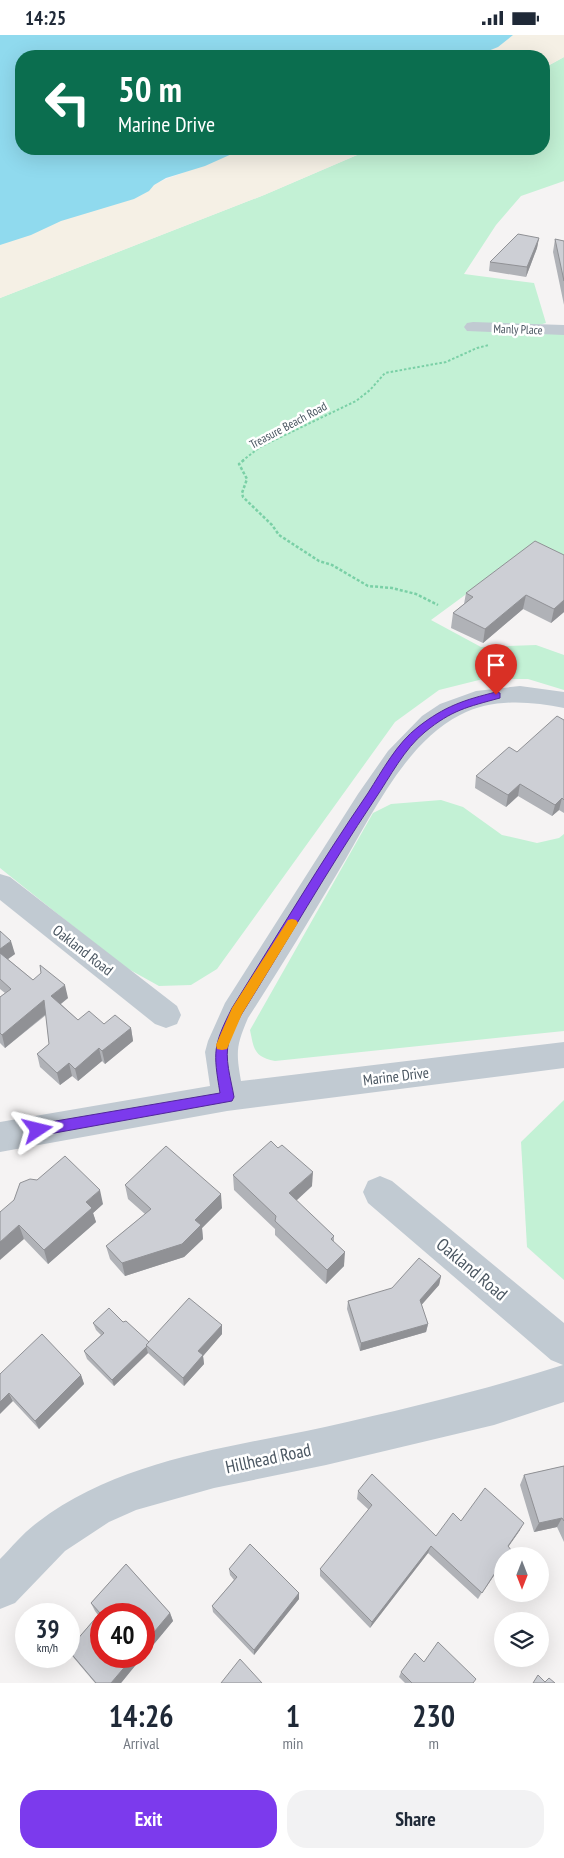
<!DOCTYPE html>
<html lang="en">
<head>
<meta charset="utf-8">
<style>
	:root { --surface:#fff; --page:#f2f2f3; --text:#1f2937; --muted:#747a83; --accent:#7c3aed }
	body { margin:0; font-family:"PT Sans Narrow",sans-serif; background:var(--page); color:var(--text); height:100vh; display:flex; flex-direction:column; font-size:19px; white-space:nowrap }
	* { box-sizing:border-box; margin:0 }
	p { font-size:16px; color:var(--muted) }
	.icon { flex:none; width:28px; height:28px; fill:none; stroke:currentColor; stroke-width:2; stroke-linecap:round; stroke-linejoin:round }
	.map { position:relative; height:1648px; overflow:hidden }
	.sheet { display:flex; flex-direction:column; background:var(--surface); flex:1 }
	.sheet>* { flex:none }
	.guide { position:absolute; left:15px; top:15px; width:535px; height:105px; border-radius:20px; box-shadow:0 5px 20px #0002; background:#0b6e4f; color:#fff; overflow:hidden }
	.needle { width:32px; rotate:180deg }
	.tools { position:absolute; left:494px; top:1512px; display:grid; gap:10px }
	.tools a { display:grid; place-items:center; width:55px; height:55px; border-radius:50%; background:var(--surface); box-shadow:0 5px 20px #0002; font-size:25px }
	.speed { position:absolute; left:15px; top:1568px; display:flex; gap:10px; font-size:25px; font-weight:700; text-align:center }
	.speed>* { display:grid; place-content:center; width:65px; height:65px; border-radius:50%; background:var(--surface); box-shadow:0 5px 20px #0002; line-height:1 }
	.speed small { font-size:12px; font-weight:400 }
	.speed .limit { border:8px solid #d22; background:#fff; color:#111 }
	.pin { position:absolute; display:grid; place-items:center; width:42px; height:42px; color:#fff; margin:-51px -21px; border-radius:50% 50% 50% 0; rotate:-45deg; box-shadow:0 0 5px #0007 }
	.pin .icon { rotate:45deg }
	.me { position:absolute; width:55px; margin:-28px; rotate:80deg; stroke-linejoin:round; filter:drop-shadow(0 0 4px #0008) }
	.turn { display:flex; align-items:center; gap:18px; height:105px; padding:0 20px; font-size:22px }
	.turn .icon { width:65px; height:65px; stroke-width:2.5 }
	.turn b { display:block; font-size:35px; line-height:42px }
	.eta { display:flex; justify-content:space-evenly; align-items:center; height:85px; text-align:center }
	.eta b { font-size:30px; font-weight:800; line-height:35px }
	.button { display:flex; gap:10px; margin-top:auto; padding:10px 20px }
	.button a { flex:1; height:58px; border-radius:20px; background:var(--accent); color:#fff; font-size:20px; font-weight:800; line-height:58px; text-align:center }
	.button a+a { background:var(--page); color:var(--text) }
	.status { display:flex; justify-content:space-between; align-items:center; height:35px; padding:0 25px; background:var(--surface); direction:ltr }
	.status svg { height:14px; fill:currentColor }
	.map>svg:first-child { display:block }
	.green { fill:#c3f1d5 }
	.sand { fill:#f5f0e5 }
	.water { fill:#90daee }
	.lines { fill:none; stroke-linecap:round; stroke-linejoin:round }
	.path-far1 { stroke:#7ad0a6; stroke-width:2; stroke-dasharray:2.5 2; stroke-linecap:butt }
	.path { stroke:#7ad0a6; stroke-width:2.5; stroke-dasharray:3 2; stroke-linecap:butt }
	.minor { fill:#c1cad2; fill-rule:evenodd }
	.wall { fill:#b0b2b7 }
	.shaded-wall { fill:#909195 }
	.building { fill:#cdcfd5; stroke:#909195 }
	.route { fill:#7c3aed; stroke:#51269a }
	.slow { fill:#f59e0b }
	.labels { text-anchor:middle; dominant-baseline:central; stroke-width:5; stroke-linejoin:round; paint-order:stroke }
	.far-street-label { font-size:12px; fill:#4a5661; stroke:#fff }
	.street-label { font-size:15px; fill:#4a5661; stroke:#fff }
	.near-street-label { font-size:18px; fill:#4a5661; stroke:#fff }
</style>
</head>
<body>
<div class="status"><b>14:25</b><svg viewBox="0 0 49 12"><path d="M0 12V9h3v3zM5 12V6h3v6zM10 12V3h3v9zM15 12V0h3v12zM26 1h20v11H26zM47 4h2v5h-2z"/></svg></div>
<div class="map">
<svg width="564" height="1648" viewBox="0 0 564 1648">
	<rect width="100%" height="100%" fill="#f5f3f3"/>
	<g class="green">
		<polygon points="564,22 564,146 521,161 496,190 464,239 534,248 546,288 515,296 564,299 564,525 533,510 431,585 481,612 536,610 564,620 564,655 528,644 483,644 439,655 395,687 217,934 191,950 159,951 123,931 0,833 0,263 264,160 371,114 544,114 544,33"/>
		<path d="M441,765l22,7 39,28 35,8 22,-5 5,-4v197l-289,30c-21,-4 -21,-12 -25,-31l123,-217 18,-9z"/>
		<polygon points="564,1065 564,1245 527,1212 521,1107"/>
	</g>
	<g class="sand">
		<polygon points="497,0 564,0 564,22 544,33 544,21 452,21"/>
		<polygon points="244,114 371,114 264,160 0,263 0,209"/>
	</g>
	<polygon class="water" points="0,0 513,0 498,12 476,21 21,21 21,114 243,114 205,131 166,143 154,150 149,156 134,164 61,186 31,200 0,210"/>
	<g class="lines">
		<polyline class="path-far1" points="242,426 260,412 356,366 370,355 385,338 446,327 477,313 489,310"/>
		<polyline class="path" points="244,425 239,429 247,444 242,458 243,462 272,490 279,500 319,526 332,530 368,551 392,553 416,559 438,570"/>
		<g class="minor">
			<polygon points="473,287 564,290 564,300 467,296 464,292 467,288"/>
			<path d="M520,651l44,6v16c-35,-7 -71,-10 -104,7 -56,28 -91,106 -122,157 -29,49 -59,98 -90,146 -12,28 -12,34 -7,63l323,-39v26l-337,43 -227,41v-30l210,-36 -5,-34 3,-11 17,-38 133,-209 30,-43 34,-35 18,-12 36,-13z"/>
			<polygon points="0,839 10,842 177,971 181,980 177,989 166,993 155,989 0,865"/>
			<path d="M380,1141l12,5 172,142v79l-70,23 -168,40 -112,23 -78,22 -27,12 -44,29 -50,52 -15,6v-50c12,-12 24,-27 38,-37 82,-62 189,-74 287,-95 80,-18 160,-37 238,-62l-12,-5 -183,-157 -5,-11 5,-11z"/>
		</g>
	</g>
	<g class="wall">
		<polygon points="539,203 537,213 526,242 489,236 490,227"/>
		<polygon points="555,204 564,206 564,270 553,217"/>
		<polygon points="564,520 564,577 551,588 523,574 483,608 451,593 453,578 464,569 466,558"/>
		<polygon points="564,685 564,778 559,775 552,781 518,761 506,772 475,753 476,741 517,717"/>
		<polygon points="0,896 15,919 8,924 33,945 68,963 61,969 78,985 131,993 133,1006 105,1029 102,1026 78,1046 72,1041 60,1050 40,1032 37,1019 49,1009 46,980 5,1013 0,1008 0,962 5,958 0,954"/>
		<polygon points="233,1140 312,1151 296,1166 334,1201 334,1207 344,1231 326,1249 275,1200 275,1194 234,1155"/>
		<polygon points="125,1150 222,1173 202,1193 203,1204 184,1222 125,1241 110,1224 106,1211 145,1179 128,1164"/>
		<polygon points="103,1169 93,1178 96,1187 48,1229 24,1204 0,1177"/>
		<polygon points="441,1241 439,1250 421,1270 428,1289 426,1297 360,1316 347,1274 348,1266"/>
		<polygon points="123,1287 149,1307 222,1290 222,1299 203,1321 204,1329 184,1351 148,1318 114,1351 87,1324 84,1316 101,1300 96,1295 93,1288"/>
		<polygon points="0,1339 81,1340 84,1349 39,1394 13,1366"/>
		<polygon points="564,1431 564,1507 557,1492 534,1497 520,1450 524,1440"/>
		<polygon points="358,1456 436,1501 461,1486 520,1495 508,1512 478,1564 428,1518 370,1593 320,1541 320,1534 369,1475 357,1464"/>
		<polygon points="126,1529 170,1578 173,1586 144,1621 144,1579 101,1579 101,1621 143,1621 121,1648 95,1648 73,1622 69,1617 69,1614 98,1580 95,1576 91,1568"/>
		<polygon points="229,1534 299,1558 299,1564 254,1620 213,1577 212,1571 234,1545 230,1540"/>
		<polygon points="424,1627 473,1648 405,1648 399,1642 401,1637"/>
	</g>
	<g class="shaded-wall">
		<polygon points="539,203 537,213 526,242 527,232"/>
		<polygon points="526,560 523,574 483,608 485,594"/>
		<polygon points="564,565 564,577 551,588 554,574"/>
		<polygon points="520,749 518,761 506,772 508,760"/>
		<polygon points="562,763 559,775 552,781 555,770"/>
		<polygon points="11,906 15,919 1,929 0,924 0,914"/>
		<polygon points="65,950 68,963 54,974 51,961"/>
		<polygon points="44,965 47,978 5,1013 2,1000"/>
		<polygon points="131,993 133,1006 105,1029 102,1016"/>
		<polygon points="99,1013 102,1026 78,1046 75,1034"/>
		<polygon points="69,1028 72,1041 60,1050 57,1038"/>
		<polygon points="313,1137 312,1151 288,1173 289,1158"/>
		<polygon points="100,1155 103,1169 93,1178 96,1187 48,1229 44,1215 86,1167"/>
		<polygon points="221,1159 222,1173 202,1193 203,1204 184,1222 125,1241 122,1228 195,1185"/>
		<polygon points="19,1190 24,1204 0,1225 0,1207"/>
		<polygon points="345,1217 344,1231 326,1249 327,1235"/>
		<polygon points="441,1241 439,1250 418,1274 420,1265"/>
		<polygon points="428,1289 426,1297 360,1316 361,1308"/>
		<polygon points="222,1290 222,1299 203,1321 204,1329 184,1351 183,1343 198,1316"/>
		<polygon points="146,1311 148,1318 114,1351 112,1345"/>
		<polygon points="81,1340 84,1349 39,1394 35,1386"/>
		<polygon points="9,1358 13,1366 0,1379 0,1367"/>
		<polygon points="562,1483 557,1492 534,1497 539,1488"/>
		<polygon points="524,1488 520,1495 504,1518 508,1511"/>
		<polygon points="431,1511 428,1518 370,1593 372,1587"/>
		<polygon points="502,1527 502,1529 478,1564 482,1558"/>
		<polygon points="299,1558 299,1564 254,1620 254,1615"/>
		<polygon points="170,1578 173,1586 144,1621 144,1609"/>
		<polygon points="134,1621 143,1621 121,1648 111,1648"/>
	</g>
	<g class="building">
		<polygon points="518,199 539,203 527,232 490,227"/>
		<polygon points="555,204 564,206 564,246"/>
		<polygon points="535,506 564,520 564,565 554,574 526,560 485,594 453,578 473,562 466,558"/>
		<polygon points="557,681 564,685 564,765 562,763 555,770 520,749 508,760 476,741 509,712 517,717"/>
		<polygon points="0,896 11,906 0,914"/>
		<polygon points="0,918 33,945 41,938 40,930 65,950 51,961 78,985 89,976 104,989 115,980 131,993 102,1016 99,1013 75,1034 69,1028 57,1038 37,1019 49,1009 44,965 2,1000 0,998 0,962 11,954 0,944"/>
		<polygon points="271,1106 278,1113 282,1110 313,1137 289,1158 334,1201 331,1204 345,1217 327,1235 275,1186 276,1181 233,1140"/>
		<polygon points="166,1111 221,1159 195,1185 201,1190 182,1209 122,1228 106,1211 151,1174 125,1150"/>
		<polygon points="65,1121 100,1155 86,1167 92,1173 44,1215 19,1190 0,1207 0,1177 14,1165 20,1148 30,1144 37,1145"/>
		<polygon points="419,1223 441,1241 420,1265 428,1289 361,1308 348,1266 392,1253"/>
		<polygon points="189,1263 222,1290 198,1316 203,1320 183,1343 146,1310"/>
		<polygon points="109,1273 123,1287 126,1286 149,1307 146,1310 147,1311 112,1345 84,1316 104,1298 93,1288"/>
		<polygon points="42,1299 81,1340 35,1386 9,1358 0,1367 0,1339"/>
		<polygon points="564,1431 564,1486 562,1483 539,1488 524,1440"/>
		<polygon points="372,1439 436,1501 453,1478 461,1486 485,1453 524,1488 508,1511 511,1515 507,1521 502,1521 502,1527 482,1558 431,1511 372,1587 320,1534 372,1470 358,1456"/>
		<polygon points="250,1509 299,1558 254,1615 212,1571 237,1542 229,1534"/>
		<polygon points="126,1529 170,1578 144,1609 144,1579 101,1579 101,1621 134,1621 111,1648 96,1648 69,1616 69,1614 100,1578 91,1568"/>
		<polygon points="438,1607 476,1644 473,1648 412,1648 401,1637 415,1618 424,1627"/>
		<polygon points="240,1624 262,1648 221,1648"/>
		<polygon points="538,1640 545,1647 549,1643 555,1648 533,1648"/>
	</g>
	<path class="route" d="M496,657l4,1v5c-33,9 -48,12 -75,34 -21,17 -35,45 -50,67 -47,70 -89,144 -134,216 -4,8 -9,17 -12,26 -5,17 2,38 5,56l-2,4 -194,35 -5,-1 -2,-5 2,-4 5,-2 182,-31c-7,-42 -7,-47 12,-85 45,-72 88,-145 136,-215 14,-22 29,-50 50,-66 27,-21 46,-27 78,-35z"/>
	<polygon class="slow" points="292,884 296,885 298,888 242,979 227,1014 222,1015 217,1014 216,1010 232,973 288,885"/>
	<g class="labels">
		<g class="far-street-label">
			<text transform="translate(518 294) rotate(2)">Manly Place</text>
			<text transform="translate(288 390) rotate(-28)">Treasure Beach Road</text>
		</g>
		<g class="street-label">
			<text transform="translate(83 915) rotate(38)">Oakland Road</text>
			<text transform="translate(396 1041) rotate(-7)">Marine Drive</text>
		</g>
		<g class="near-street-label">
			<text transform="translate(472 1234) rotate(40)">Oakland Road</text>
			<text transform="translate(268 1423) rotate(-12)">Hillhead Road</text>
		</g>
	</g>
</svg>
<div class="tools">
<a><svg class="needle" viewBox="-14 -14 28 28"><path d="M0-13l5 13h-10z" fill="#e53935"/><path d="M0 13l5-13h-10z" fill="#747a83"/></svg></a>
<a><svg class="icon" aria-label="layers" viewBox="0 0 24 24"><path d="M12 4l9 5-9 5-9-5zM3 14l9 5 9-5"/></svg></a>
</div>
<div class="speed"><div>39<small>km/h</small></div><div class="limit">40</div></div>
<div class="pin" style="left:496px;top:660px;background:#d93025"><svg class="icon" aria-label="arrive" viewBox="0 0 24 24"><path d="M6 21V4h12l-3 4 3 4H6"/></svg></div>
<svg class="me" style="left:38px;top:1095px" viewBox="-20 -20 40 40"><path d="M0-17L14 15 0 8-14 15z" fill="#7c3aed" stroke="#fff" stroke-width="4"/></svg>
<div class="guide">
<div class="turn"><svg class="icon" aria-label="left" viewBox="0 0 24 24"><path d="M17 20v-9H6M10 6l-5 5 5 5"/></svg><div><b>50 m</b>Marine Drive</div></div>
</div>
</div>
<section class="sheet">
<div class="eta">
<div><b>14:26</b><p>Arrival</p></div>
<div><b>1</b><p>min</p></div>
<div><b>230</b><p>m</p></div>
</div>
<div class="button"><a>Exit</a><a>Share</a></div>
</section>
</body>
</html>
